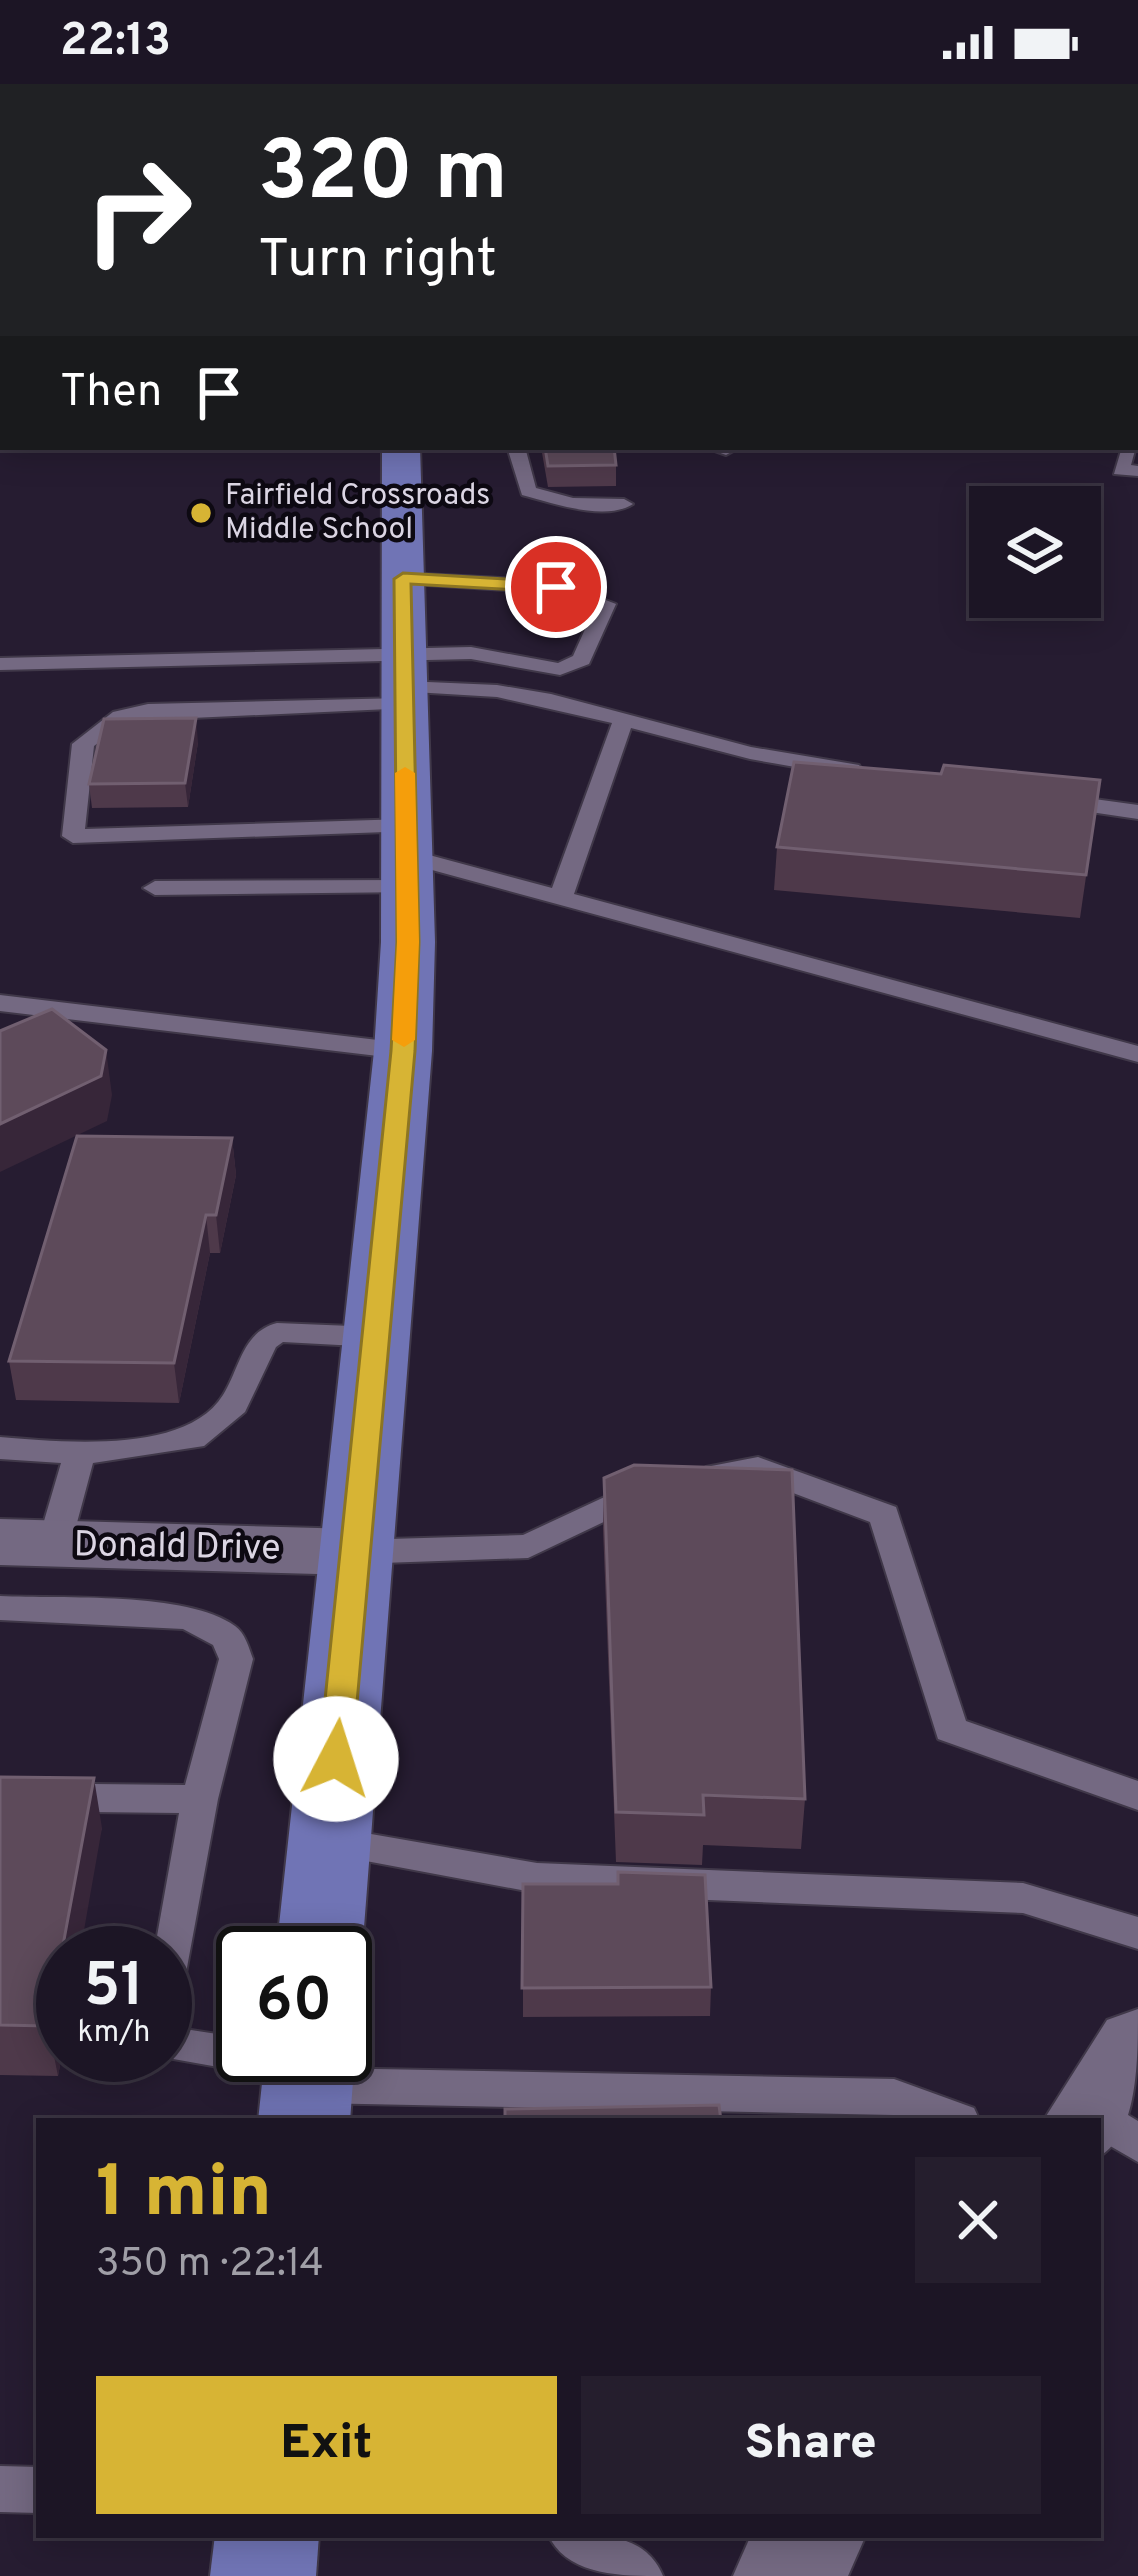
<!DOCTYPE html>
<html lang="en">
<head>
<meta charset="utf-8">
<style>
	:root { --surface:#1c1525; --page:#251e2d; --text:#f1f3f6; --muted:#a09fa7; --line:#3a3442; --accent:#d7b434 }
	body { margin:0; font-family:Overpass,sans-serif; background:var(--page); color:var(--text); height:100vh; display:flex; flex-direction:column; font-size:45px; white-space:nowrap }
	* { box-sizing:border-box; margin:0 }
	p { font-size:39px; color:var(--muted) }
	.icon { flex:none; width:66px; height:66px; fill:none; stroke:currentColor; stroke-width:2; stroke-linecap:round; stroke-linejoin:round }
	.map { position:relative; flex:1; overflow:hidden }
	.side { position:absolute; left:36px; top:2034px; width:1065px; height:420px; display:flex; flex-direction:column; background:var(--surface); border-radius:0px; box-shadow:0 6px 30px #0003,0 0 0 3px var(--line) }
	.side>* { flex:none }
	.banner { position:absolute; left:0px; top:0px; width:1140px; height:366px; box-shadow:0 6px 30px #0003,0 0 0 3px var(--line); background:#202124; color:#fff; overflow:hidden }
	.fabs { position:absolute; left:969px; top:402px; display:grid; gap:24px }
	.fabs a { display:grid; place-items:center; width:132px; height:132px; border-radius:0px; background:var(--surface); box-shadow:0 6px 30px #0003,0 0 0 3px var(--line); font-size:60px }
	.speed { position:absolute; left:36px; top:1842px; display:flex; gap:24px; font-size:60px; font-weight:700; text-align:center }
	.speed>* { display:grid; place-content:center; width:156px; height:156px; border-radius:50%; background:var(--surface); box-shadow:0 6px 30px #0003,0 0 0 3px var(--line); line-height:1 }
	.speed small { font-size:30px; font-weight:400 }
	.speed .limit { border:6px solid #111; border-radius:18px; background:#fff; color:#111 }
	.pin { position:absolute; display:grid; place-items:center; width:102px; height:102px; color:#fff; margin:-51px; border:6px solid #fff; border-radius:50%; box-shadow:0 3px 12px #0007 }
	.me { position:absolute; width:132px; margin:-66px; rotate:5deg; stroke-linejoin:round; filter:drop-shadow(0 0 9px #0008) }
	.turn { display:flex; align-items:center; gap:42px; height:252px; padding:0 60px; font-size:54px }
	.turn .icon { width:156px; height:156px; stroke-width:2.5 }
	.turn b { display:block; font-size:84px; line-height:102px }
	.then { display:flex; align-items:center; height:114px; padding:0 60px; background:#0003; gap:24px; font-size:45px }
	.round { display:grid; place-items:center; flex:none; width:126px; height:126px; border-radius:0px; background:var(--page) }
	.summary { display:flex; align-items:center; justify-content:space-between; height:204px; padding:0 60px }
	h1 { font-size:72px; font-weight:800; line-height:90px; color:var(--accent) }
	.action { display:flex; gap:24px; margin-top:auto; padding:24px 60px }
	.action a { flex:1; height:138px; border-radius:0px; background:var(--accent); color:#111; font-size:48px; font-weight:800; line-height:138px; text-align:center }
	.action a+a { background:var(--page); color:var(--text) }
	.status { display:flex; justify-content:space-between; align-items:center; height:84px; padding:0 60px; background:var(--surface); direction:ltr }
	.status svg { height:33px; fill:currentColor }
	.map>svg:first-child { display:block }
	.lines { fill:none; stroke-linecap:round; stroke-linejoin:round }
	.service-casing { stroke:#403849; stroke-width:4 }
	.minor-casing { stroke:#403849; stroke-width:4 }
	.tertiary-casing { stroke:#403849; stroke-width:4 }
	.primary-casing { stroke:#403849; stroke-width:4 }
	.service { fill:#746982; fill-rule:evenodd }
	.minor { fill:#746982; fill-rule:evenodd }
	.tertiary { fill:#746982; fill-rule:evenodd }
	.primary { fill:#7074b5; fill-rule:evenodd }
	.wall { fill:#4e394a }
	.shaded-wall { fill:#372639 }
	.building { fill:#5d4a5a; stroke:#715f70; stroke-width:3 }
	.route { fill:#d7b434; stroke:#8c7522; stroke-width:3 }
	.slow { fill:#f59e0b }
	.poi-dot { fill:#d7b434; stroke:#0d0912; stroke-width:4.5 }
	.labels { text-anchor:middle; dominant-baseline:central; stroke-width:9; stroke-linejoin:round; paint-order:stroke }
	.far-poi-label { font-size:30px; fill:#dbd5e3; stroke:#0d0912; text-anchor:start }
	.street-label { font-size:36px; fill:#dbd5e3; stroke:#0d0912 }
</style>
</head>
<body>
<div class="status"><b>22:13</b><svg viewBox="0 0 49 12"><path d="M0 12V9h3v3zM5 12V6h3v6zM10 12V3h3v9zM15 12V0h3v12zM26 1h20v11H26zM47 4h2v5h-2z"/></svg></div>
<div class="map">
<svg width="1138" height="2492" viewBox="0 0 1138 2492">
	<rect width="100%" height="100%" fill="#261c31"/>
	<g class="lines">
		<defs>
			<g id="service">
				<polygon points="235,0 248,0 250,3 237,3"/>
				<polygon points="400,0 414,0 416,3 402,3"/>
				<rect x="0" y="21" width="3" height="8"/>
				<polygon points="3,136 3,144 0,145 0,137"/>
				<rect x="0" y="220" width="3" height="10"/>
				<polygon points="0,356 3,363 9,365 0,366"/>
				<polygon points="1137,359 1131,381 1138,382 1138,392 1114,390 1122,363"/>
				<path d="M507,363h18l11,41 37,10 51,1 9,5c-28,18 -80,-1 -111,-9z"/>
				<polygon points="704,363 733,363 735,366 726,371"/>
				<polygon points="403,489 556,497 616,520 589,580 560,591 471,575 0,586 0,574 471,563 558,579 573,572 595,523 554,509 396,499 393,495"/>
				<polygon points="404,597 497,601 551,610 751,663 859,681 862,686 851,693 750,675 631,644 574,810 1138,962 1138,978 399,777 395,772 407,765 552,804 612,639 497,613 397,607 394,603"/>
				<polygon points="404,614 414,620 411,624 127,637 94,662 85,745 406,735 414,737 414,747 73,759 62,752 72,660 113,628 148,620"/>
				<polygon points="1058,710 1138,721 1138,735 1050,722 1050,712"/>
				<polygon points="407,796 415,798 415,808 155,811 143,804 155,797"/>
				<polygon points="0,911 403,959 416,967 403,975 0,927"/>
				<path d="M277,1239l99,4 15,10 -15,10 -93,-5 -7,5 -31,65 -41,34 -111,17 -22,82 -5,8h-24l-5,-8 24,-82 -61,-4v-22c61,5 186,18 223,-42 17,-27 19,-63 54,-72z"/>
				<polygon points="758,1373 896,1423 966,1637 1138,1697 1138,1726 938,1655 870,1438 756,1395 717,1402 706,1399 701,1391 706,1383"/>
				<polygon points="641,1396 652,1399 657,1407 652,1415 528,1474 354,1480 342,1476 337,1468 342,1460 354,1456 523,1451"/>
				<path d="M0,1512c62,3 187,-5 235,30 10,7 14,22 18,33l-35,140 -39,212 -14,5v-63h-11l25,-140 -179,-2v-28l185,2 34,-126 -6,-14 -30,-16 -183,-9z"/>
				<polygon points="331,1743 537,1779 1023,1799 1138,1833 1138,1865 1023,1829 537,1809 318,1768 312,1758 318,1748"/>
				<polygon points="165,1942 243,1954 243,1971 318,1971 322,1984 894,1995 974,2024 980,2037 910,2037 893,2031 315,2019 301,2013 296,1997 151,1971 165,1971"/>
				<polygon points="1095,2011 1138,2037 1138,2078 1098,2055 1098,2037 1078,2037 1074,2029 1080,2016"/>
				<polygon points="0,2382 39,2383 39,2429 0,2428"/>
				<path d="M548,2451c43,0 96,-6 115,41 -43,0 -95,0 -115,-41z"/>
			</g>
			<g id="minor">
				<polygon points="826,0 850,0 851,3 827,3"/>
				<polygon points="891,0 915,0 916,3 892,3"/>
				<rect x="1137" y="46" width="1" height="16"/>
				<polygon points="0,52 3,53 3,69 0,68"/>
				<rect x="1137" y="238" width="1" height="18"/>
				<polygon points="0,1435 354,1445 377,1452 387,1468 377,1484 354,1491 0,1481"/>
			</g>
			<g id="tertiary">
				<rect x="1137" y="104" width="1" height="18"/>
				<path d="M1138,1925c0,52 0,127 -40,148v-36h-55l64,-101z"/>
				<polygon points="751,2451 866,2451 848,2492 733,2492"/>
			</g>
			<g id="primary">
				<polygon points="296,0 323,0 325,3 298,3"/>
				<polygon points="382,363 420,363 435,858 432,967 362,1869 345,1895 345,1869 276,1869 374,967 381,858"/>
				<polygon points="345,1951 355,1971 350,2037 258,2037 265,1971 345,1971"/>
				<polygon points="215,2451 319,2451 316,2492 210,2492"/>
			</g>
		</defs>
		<use href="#service" class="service-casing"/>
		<use href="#minor" class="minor-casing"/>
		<use href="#tertiary" class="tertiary-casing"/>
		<use href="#primary" class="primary-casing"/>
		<use href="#service" class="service"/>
		<use href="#minor" class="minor"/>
		<use href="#tertiary" class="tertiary"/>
		<use href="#primary" class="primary"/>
	</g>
	<g class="wall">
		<polygon points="541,363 614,363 616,381 616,402 548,403"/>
		<polygon points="198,658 188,723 92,724 89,700"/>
		<polygon points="941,690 1100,696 1080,834 774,806 777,763"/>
		<polygon points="232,1054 236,1091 220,1169 210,1169 179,1319 16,1316 9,1277"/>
		<polygon points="604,1394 805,1715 801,1765 703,1761 702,1781 616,1778 603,1444"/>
		<polygon points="0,1693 102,1744 63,1869 63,1965 58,1992 0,1991"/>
		<polygon points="523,1800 711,1903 710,1932 523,1933"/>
	</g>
	<g class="shaded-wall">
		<polygon points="196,634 198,658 188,723 185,699"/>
		<polygon points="106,966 112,1011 107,1037 0,1088 0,1040"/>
		<polygon points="232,1054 236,1091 220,1169 216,1131"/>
		<polygon points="206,1131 210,1169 179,1319 174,1279"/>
		<polygon points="94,1694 102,1744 80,1869 63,1869 63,1965 58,1992 48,1942"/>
	</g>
	<g class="building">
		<polygon points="472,0 501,0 505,3 437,3"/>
		<polygon points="545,363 614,363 616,381 548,382"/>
		<polygon points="196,634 185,699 89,700 104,635"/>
		<polygon points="794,678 941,690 944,681 1100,696 1086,791 777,763"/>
		<polygon points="52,925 106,966 101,992 0,1040 0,947"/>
		<polygon points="77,1052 232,1054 216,1131 206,1131 174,1279 9,1277"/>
		<polygon points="634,1381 792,1386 805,1715 703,1711 704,1731 616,1728 604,1394"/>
		<polygon points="0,1693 94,1694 48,1942 0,1941"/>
		<polygon points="618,1788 705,1791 711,1903 522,1904 523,1800 618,1800"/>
		<polygon points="719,2021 721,2037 505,2037 505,2025"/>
	</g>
	<polygon class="route" points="403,489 556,498 565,503 556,508 411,500 419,858 415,967 352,1675 347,1684 336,1687 324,1684 319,1675 391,967 397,858 394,495"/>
	<polygon class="slow" points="405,683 415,689 419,858 415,956 404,963 392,956 397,858 395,689"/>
	<circle class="poi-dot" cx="201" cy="429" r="12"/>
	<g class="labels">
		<g class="far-poi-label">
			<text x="225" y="412">Fairfield Crossroads<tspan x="225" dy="34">Middle School</tspan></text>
		</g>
		<g class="street-label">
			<text transform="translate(177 1464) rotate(1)">Donald Drive</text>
		</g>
	</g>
</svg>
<div class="fabs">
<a><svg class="icon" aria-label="layers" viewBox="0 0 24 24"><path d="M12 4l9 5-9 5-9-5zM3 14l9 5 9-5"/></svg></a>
</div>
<div class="speed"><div>51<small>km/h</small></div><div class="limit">60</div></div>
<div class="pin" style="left:556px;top:503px;background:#d93025"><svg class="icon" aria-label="arrive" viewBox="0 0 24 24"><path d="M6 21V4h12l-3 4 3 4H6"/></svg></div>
<svg class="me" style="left:336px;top:1675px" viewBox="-20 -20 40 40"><circle r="19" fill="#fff"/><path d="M0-13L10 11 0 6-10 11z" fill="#d7b434"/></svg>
<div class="banner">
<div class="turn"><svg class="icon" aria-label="right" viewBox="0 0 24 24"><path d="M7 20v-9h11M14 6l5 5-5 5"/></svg><div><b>320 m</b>Turn right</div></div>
<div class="then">Then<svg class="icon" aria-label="arrive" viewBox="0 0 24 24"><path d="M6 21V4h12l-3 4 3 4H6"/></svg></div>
</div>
<section class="side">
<div class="summary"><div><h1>1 min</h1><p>350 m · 22:14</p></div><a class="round"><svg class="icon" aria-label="close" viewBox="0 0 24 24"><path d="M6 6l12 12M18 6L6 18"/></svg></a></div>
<div class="action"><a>Exit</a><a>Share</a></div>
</section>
</div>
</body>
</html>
